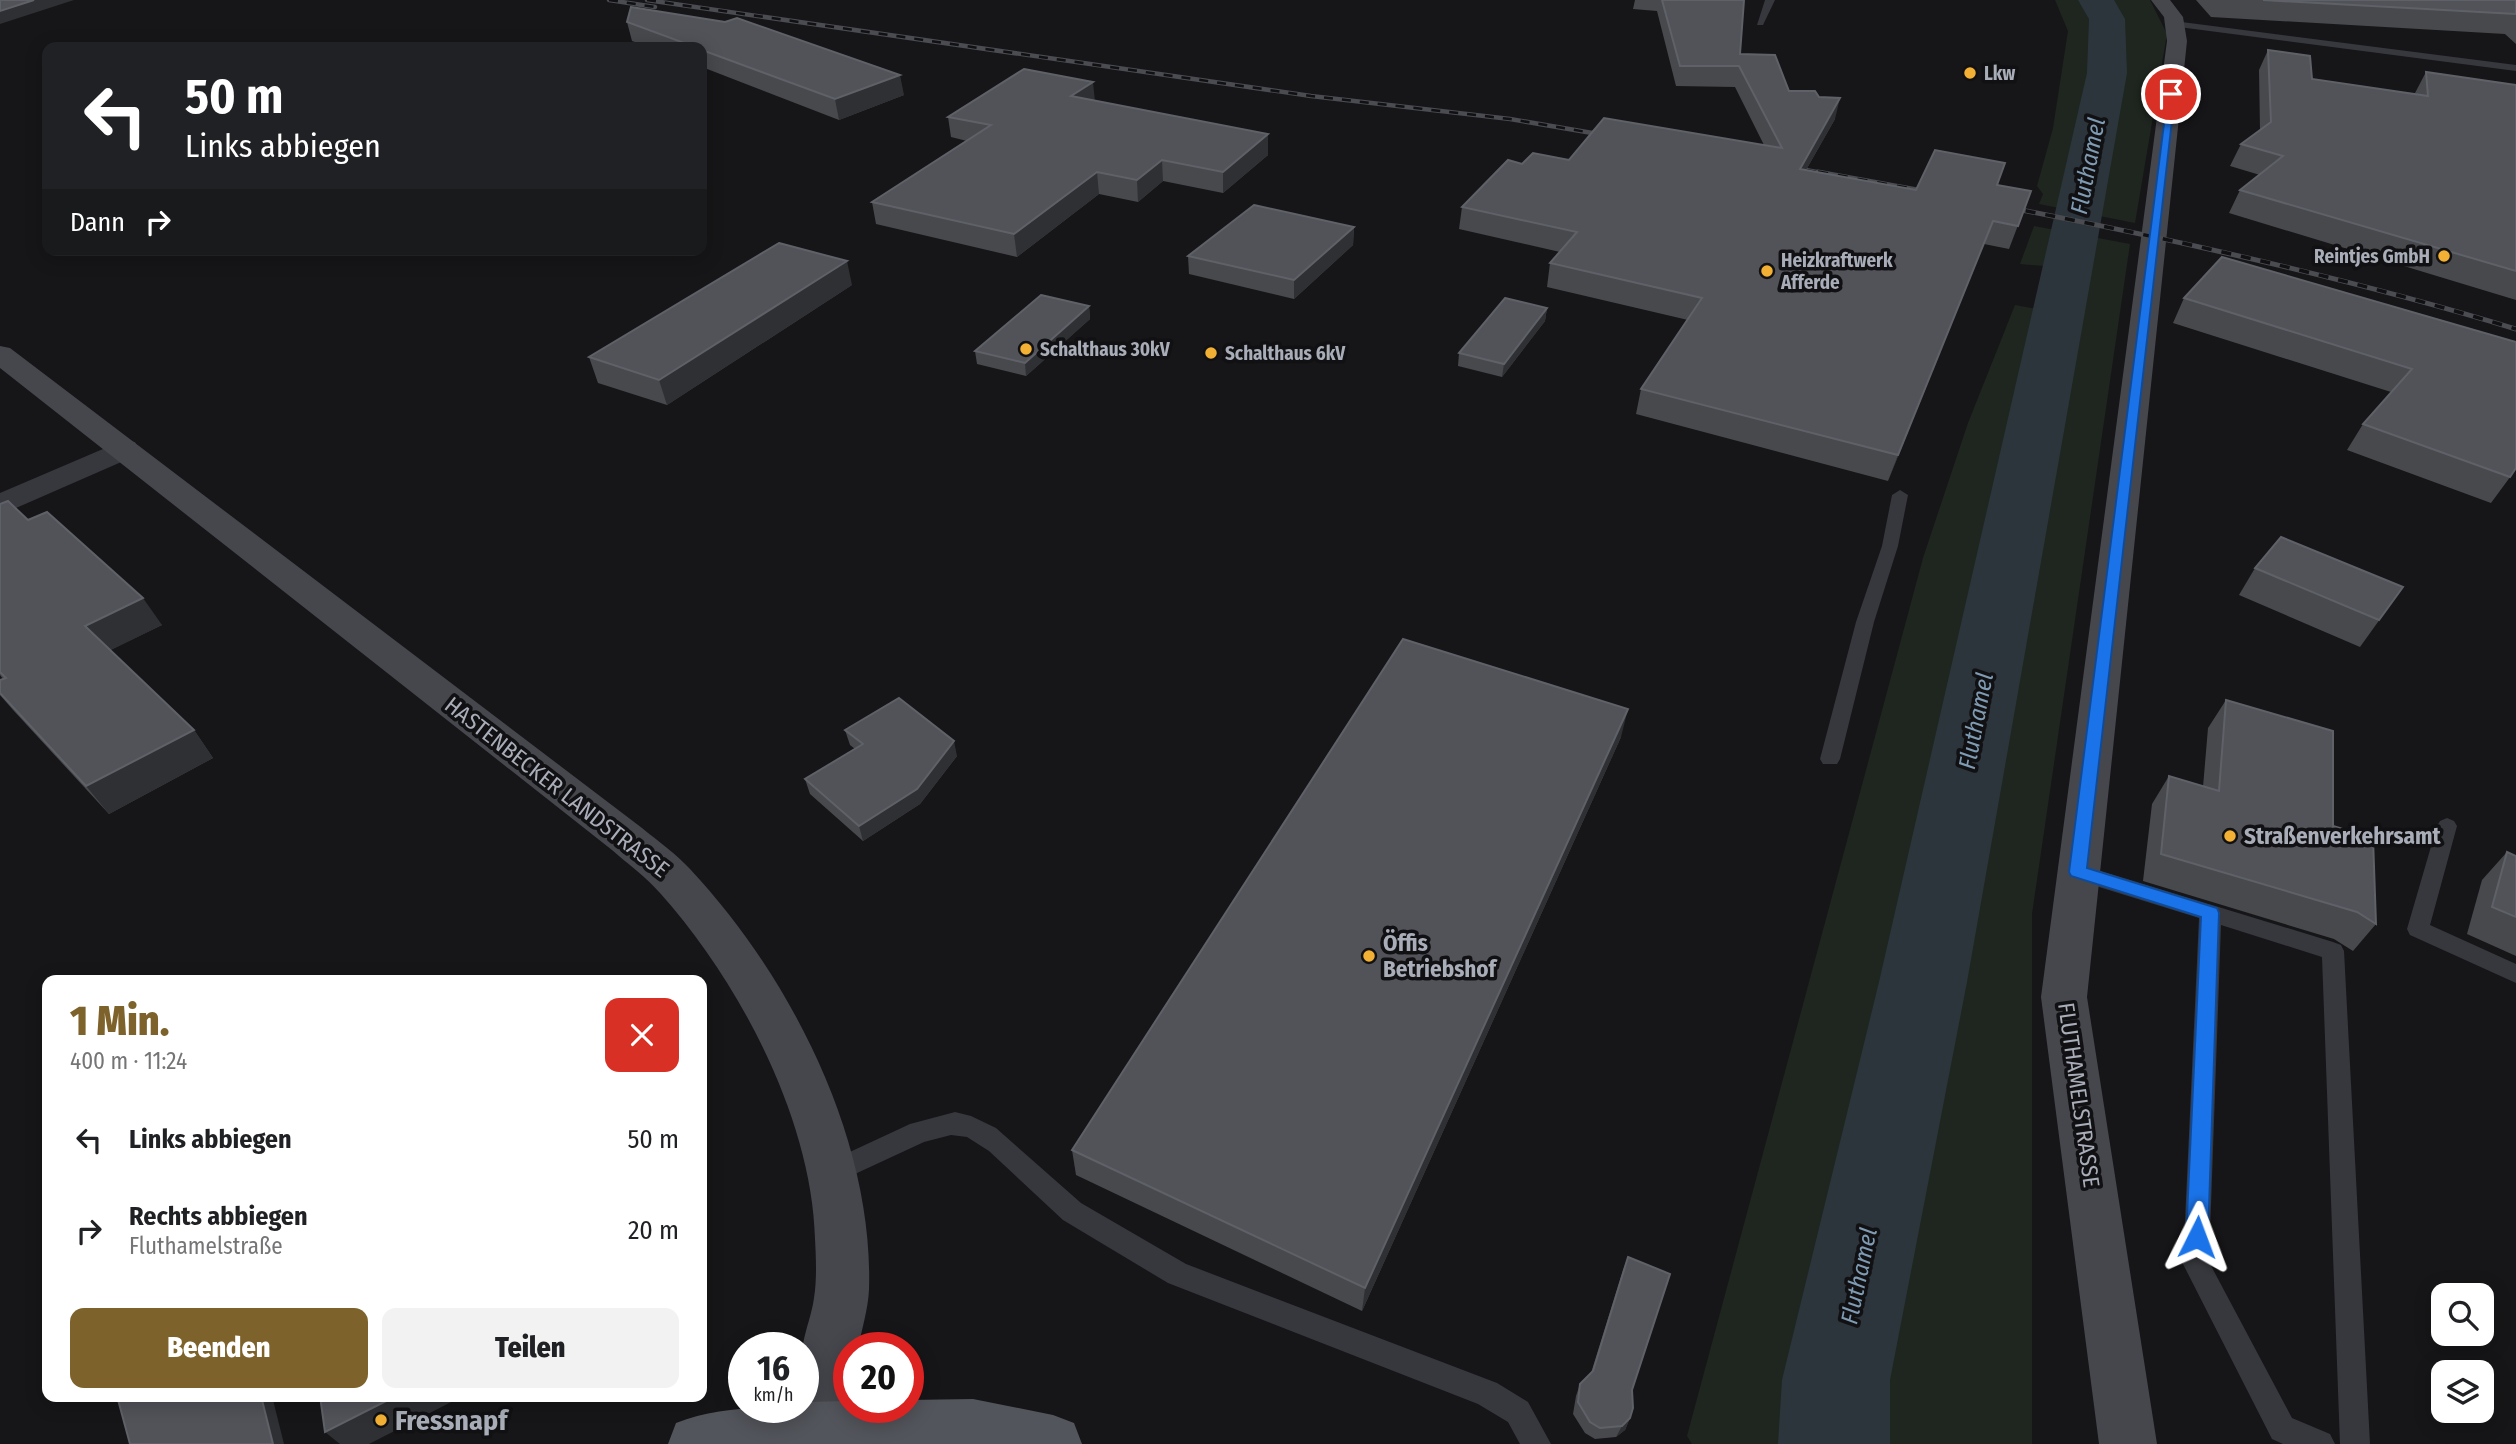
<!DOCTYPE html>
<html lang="de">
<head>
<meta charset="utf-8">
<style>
	:root { --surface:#fff; --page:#f2f2f2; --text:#202124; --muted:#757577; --accent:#7e622b }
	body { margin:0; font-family:"Fira Sans Condensed",sans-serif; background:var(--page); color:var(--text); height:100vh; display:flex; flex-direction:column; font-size:26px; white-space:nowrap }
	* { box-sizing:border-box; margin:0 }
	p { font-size:23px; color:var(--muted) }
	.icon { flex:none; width:38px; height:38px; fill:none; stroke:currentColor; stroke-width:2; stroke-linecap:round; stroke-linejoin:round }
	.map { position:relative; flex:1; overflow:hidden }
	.drawer { position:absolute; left:42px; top:975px; width:665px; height:427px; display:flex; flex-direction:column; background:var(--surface); border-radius:14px; box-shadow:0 4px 18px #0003 }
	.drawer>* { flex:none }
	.hud { position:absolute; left:42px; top:42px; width:665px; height:214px; border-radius:14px; box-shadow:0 4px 18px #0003; background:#202124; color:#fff; overflow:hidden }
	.tools { position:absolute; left:2431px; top:1283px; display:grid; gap:14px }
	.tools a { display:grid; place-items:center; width:63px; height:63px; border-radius:14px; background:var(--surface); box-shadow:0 4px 18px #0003; font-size:35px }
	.speed { position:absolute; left:728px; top:1332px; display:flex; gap:14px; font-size:35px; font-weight:700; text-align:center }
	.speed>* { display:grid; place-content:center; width:91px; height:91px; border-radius:50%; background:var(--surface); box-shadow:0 4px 18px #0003; line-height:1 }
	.speed small { font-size:18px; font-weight:400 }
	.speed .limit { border:10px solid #d22; background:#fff; color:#111 }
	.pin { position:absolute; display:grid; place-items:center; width:60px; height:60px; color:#fff; margin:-30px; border:4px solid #fff; border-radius:50%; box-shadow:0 2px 7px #0007 }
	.me { position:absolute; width:77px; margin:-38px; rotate:3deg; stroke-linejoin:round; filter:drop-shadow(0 0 5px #0008) }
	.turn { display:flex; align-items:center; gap:24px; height:147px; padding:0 28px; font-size:32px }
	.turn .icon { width:91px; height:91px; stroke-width:2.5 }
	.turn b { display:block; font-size:49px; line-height:60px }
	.then { display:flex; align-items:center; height:66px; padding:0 28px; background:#0003; gap:14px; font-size:26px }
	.round { display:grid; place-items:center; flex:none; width:74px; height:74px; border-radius:14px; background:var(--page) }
	.head { display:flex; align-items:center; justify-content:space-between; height:119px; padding:0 28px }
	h1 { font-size:42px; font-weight:800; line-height:52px; color:var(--accent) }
	.action { display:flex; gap:14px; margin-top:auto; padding:14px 28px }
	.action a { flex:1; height:80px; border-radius:14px; background:var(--accent); color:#fff; font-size:28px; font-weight:800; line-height:80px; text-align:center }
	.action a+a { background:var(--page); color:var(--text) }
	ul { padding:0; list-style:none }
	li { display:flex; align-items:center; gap:21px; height:91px; padding:0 28px }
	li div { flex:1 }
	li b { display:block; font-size:26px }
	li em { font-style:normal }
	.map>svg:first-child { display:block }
	.green { fill:#1e261f }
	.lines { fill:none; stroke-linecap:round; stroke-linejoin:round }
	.river { fill:#2c353c; fill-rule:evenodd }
	.lane { fill:#37383d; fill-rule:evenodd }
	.street { fill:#37383d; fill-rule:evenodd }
	.secondary { fill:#45474d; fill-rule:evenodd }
	.primary { fill:#53555c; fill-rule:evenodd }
	.rail-far1-casing { stroke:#4a4c52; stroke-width:4.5 }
	.rail-casing { stroke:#4a4c52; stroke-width:5 }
	.rail-far1 { stroke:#111113; stroke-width:2.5; stroke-dasharray:9; stroke-linecap:butt }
	.rail { stroke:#111113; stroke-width:3.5; stroke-dasharray:10; stroke-linecap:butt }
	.wall { fill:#47494d }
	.shaded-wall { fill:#2f3033 }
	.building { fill:#525359; stroke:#5f6168; stroke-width:2 }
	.route { fill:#1a73e8; stroke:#114b97; stroke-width:2 }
	.poi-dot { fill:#f2b134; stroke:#111113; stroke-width:2.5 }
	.labels { text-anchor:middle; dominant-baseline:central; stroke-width:7; stroke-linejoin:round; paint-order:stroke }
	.far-poi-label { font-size:19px; font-weight:bold; fill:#a8adb8; stroke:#111113; text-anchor:start }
	.street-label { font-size:23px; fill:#a8adb8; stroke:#111113 }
	.poi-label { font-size:23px; font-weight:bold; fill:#a8adb8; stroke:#111113; text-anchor:start }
	.water-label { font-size:24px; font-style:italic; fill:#7f9bb3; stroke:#111113 }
	.near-poi-label { font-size:28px; font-weight:bold; fill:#a8adb8; stroke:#111113; text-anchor:start }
</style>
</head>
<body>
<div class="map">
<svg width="2516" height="1444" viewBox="0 0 2516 1444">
	<rect width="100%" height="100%" fill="#161618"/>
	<g class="green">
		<polygon points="2055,0 2150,0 2167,34 2135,223 2039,204 2043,194 2037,186 2053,128 2068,31"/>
		<polygon points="2034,226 2130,244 2032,914 2032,1444 1692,1444 1687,1436 1923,558 1968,423 2015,305 2037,309 2039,282 2054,280 2056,267 2020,264"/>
	</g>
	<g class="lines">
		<polygon class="river" points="2078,0 2114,0 2125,19 2127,73 1967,982 1890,1380 1890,1444 1778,1444 1782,1380 1879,982 2087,73 2089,19"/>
		<g class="lane">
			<polygon points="1765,0 1775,0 1763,25 1757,25"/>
			<polygon points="2174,21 2516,65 2516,71 2171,26 2169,24"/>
			<polygon points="1900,490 1908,495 1898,546 1874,622 1840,759 1837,764 1823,764 1820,759 1856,622 1882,546 1892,495"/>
			<polygon points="2447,818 2454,821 2457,826 2430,925 2516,964 2516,983 2410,935 2407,929 2437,826 2440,821"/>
			<polygon points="2078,864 2333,942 2341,945 2344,951 2370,1444 2340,1444 2322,957 2221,925 2209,1262 2292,1418 2330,1434 2335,1444 2283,1444 2272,1439 2183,1264 2199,918 2070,878 2067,872 2070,866"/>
			<polygon points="955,1112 971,1116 996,1128 1081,1203 1186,1264 1497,1383 1528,1402 1551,1444 1520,1444 1508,1422 1478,1404 1168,1283 1063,1220 989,1151 967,1137 951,1135 924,1142 842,1180 833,1184 824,1180 820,1172 824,1164 910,1124"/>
		</g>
		<polygon class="street" points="124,440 135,442 139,449 135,456 0,515 0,493"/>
		<g class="secondary">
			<polygon points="2151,0 2170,0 2183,17 2187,41 2087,997 2157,1444 2099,1444 2041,997 2167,41 2164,17"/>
			<path d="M0,346l10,2 632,480c16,13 34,26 48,41 101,108 184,271 179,421 -1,19 -7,39 -11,58h-9v49l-13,47h-46l-6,-14 5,-23h14c0,-20 -2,-44 0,-63 3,-16 9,-31 11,-46 3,-19 2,-40 1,-59 -3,-120 -76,-258 -155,-346 -14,-16 -32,-29 -48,-43l-612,-482z"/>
		</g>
		<path class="primary" d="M973,1399l80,16 21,8 8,21h-414l8,-21c40,-16 85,-16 127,-16v-5l46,-1v6h59v-7z"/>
		<defs>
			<g id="rail-far1">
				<polyline points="609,0 655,7"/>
				<polyline points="647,0 1311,96 1510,119 1610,136"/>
				<polyline points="1789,167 1828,174"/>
			</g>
			<g id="rail">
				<polyline points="1818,172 1934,193"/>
				<path d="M2006,207c172,33 342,71 510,122"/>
			</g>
		</defs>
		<use href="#rail-far1" class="rail-far1-casing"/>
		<use href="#rail" class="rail-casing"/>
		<use href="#rail-far1" class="rail-far1"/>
		<use href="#rail" class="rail"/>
	</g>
	<g class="wall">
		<polygon points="1635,0 1744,0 1740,54 1789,91 1835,119 1806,170 1916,190 1997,185 2031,191 2009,249 1984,244 1888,481 1636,414 1641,389 1688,320 1547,287 1550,263 1560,252 1459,229 1462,207 1522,164 1764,145 1735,87 1676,86 1657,11 1633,9"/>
		<polygon points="2196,0 2516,0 2516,44 2505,34 2211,17"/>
		<polygon points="627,22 904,95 839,120 702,67 702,47 650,47 632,41"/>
		<polygon points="2268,50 2312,79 2415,94 2415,93 2426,72 2516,85 2516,300 2229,213 2240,190 2260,175 2230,166 2241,144 2260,130 2259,70"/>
		<polygon points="1095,101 1268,134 1268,155 1223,193 1163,181 1138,202 1099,194 1017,257 876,224 872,202 967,141 951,137 948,117"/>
		<polygon points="1354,227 1353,245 1294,299 1189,274 1188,256"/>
		<polygon points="852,285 667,405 598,383 589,357"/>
		<polygon points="2184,298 2516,342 2516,469 2491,503 2347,450 2363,424 2391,392 2173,323"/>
		<polygon points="1089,306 1090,319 1026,376 977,364 975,351"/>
		<polygon points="1547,308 1545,321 1502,377 1458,366 1459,353"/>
		<polygon points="0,504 28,520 162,625 110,650 194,730 213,758 109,814 14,711 0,695 0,680 3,679 0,675"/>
		<polygon points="2255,568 2403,587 2360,647 2239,595"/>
		<polygon points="2226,700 2333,826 2376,924 2353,951 2334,939 2143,881 2152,804 2169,776 2203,787 2208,728"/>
		<polygon points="845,730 957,756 920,804 863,841 810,794 805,779 855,749 850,745"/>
		<polygon points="1621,737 1362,1311 1076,1175 1072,1150"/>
		<polygon points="2507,852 2516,856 2516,956 2467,934 2482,880"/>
		<polygon points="1628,1257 1632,1390 1630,1418 1625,1430 1616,1437 1595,1439 1585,1433 1573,1414 1576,1396 1580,1384 1591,1373 1623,1270"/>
	</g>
	<g class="shaded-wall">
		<polygon points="34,0 74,0 0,24 0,11"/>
		<polygon points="900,75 904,95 839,120 835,99"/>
		<polygon points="1093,82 1095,102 1071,96"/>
		<polygon points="1840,98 1835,119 1794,191 1800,169"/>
		<polygon points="1268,134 1268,155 1223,193 1223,172"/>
		<polygon points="1162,160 1163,181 1138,202 1137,180"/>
		<polygon points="1097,172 1099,194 1017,257 1014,234"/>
		<polygon points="1993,221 1984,244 1888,481 1898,455"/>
		<polygon points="1354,227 1353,245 1294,299 1294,280"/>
		<polygon points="847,261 852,285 667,405 659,380"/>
		<polygon points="1089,306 1090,319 1026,376 1025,363"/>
		<polygon points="1547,308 1545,321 1502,377 1504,364"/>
		<polygon points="143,598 162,625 105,653 85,626"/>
		<polygon points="1628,709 1621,737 1362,1311 1365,1288"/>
		<polygon points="194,730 213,758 109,814 86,786"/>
		<polygon points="954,741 957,756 920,804 863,841 859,826"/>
		<polygon points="261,1396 272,1396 284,1444 273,1444"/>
		<polygon points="396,1396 463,1396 369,1444 340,1444 325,1432"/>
		<polygon points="1630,1418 1625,1430 1616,1437 1622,1426"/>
	</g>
	<g class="building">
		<polygon points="0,0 34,0 0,11"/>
		<polygon points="1662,0 1744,0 1740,54 1775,55 1789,91 1815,91 1819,97 1840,98 1800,169 1916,190 1935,150 2005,163 1997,185 2031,191 2018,226 1993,221 1898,455 1641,389 1702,298 1550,263 1577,232 1462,207 1508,160 1522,164 1533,153 1569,160 1604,118 1782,148 1739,66 1680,66"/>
		<polygon points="2263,0 2516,0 2516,14"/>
		<polygon points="631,7 725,22 737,18 900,75 835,99 702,50 702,47 695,47 627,22"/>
		<polygon points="2268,50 2310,56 2312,79 2428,96 2426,72 2516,85 2516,271 2240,190 2283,156 2241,144 2271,122"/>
		<polygon points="1024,69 1093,82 1071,96 1268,134 1223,172 1162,160 1137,180 1097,172 1014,234 872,202 991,125 948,117"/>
		<polygon points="1254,205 1354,227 1294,280 1188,256"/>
		<polygon points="779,243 847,261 659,380 589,357"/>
		<polygon points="2222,257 2516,342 2516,468 2510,477 2363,424 2412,369 2184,298"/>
		<polygon points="1041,295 1089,306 1025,363 975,351"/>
		<polygon points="1505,298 1547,308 1504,364 1459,353"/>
		<polygon points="8,501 28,520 47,512 143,598 85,626 194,730 86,786 0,693 0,680 6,678 0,672 0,504"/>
		<polygon points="2281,537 2403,587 2379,620 2255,568"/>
		<polygon points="1403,639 1628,709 1365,1288 1072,1150"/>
		<polygon points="899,698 954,741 917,789 859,826 805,779 863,744 845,730"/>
		<polygon points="2226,700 2333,731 2333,826 2373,838 2376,924 2357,912 2161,854 2169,776 2219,791"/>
		<polygon points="2507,852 2516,856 2516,917 2492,907"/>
		<polygon points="1628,1257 1670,1274 1632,1390 1633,1408 1630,1418 1622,1426 1600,1428 1590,1422 1578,1402 1580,1384 1593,1371"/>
		<polygon points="117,1396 261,1396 273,1444 130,1444"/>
		<polygon points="320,1396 396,1396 325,1432"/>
	</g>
	<polygon class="route" points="2168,92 2175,94 2087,868 2217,908 2219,913 2208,1237 2205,1244 2197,1247 2189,1244 2186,1237 2201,917 2071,876 2069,872"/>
	<g class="poi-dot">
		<circle cx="1970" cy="73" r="7"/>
		<circle cx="2444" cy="256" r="7"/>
		<circle cx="1767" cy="271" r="7"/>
		<circle cx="1026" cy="349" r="7"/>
		<circle cx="1211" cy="353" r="7"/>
		<circle cx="2230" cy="836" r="7"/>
		<circle cx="1369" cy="956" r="7"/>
		<circle cx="381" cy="1420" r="7"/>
	</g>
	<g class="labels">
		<g class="far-poi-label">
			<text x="1984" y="73">Lkw</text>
			<text x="2430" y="256" text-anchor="end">Reintjes GmbH</text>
			<text x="1781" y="260">Heizkraftwerk<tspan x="1781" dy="22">Afferde</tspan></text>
			<text x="1040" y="349">Schalthaus 30kV</text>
			<text x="1225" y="353">Schalthaus 6kV</text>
		</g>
		<g class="street-label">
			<text transform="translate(557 787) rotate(38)">HASTENBECKER LANDSTRASSE</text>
			<text transform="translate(2079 1095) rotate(82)">FLUTHAMELSTRASSE</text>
		</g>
		<g class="poi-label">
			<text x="2244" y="836">Straßenverkehrsamt</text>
			<text x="1383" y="943">Öffis<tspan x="1383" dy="26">Betriebshof</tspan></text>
		</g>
		<g class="water-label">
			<text transform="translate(2088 166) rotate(-79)">Fluthamel</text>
			<text transform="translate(1976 721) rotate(-79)">Fluthamel</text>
			<text transform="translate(1859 1276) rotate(-78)">Fluthamel</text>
		</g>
		<g class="near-poi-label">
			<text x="395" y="1420">Fressnapf</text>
		</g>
	</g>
</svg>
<div class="tools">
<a><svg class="icon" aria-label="search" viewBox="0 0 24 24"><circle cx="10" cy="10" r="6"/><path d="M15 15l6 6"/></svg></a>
<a><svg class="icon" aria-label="layers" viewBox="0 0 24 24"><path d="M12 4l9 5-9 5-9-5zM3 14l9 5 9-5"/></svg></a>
</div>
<div class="speed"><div>16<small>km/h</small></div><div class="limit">20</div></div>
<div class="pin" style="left:2171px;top:94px;background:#d93025"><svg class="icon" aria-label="arrive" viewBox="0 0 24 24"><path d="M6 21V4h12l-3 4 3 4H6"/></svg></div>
<svg class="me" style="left:2197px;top:1237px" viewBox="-20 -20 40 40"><path d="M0-17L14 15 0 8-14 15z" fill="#1a73e8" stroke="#fff" stroke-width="4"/></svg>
<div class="hud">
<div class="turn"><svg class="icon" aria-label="left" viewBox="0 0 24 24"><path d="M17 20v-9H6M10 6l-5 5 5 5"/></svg><div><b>50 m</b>Links abbiegen</div></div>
<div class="then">Dann<svg class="icon" aria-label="right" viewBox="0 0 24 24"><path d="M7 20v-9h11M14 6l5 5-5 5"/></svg></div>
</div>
<section class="drawer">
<div class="head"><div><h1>1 Min.</h1><p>400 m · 11:24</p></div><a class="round" style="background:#d93025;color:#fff"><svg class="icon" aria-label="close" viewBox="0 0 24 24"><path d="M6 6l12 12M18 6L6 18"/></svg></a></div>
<ul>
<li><svg class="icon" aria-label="left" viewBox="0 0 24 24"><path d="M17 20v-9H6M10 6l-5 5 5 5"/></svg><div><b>Links abbiegen</b></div><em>50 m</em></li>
<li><svg class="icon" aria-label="right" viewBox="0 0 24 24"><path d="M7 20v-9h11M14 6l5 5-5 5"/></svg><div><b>Rechts abbiegen</b><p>Fluthamelstraße</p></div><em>20 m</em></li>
</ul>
<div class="action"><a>Beenden</a><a>Teilen</a></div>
</section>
</div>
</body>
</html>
